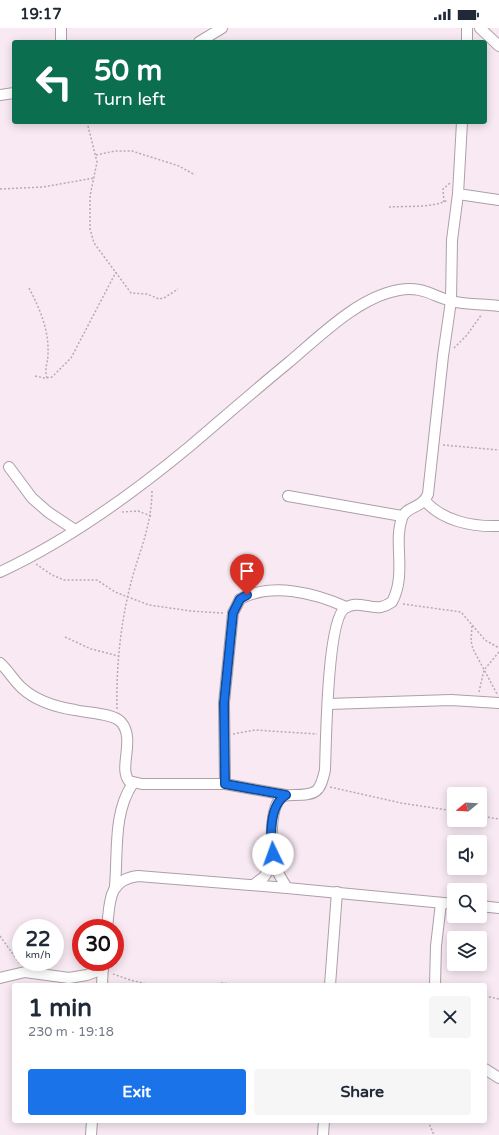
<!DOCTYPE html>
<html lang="en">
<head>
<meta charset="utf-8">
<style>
	:root { --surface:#fff; --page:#f6f6f7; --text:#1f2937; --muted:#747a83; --accent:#1a73e8 }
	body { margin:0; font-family:"Varela Round",sans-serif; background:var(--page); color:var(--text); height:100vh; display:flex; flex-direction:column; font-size:15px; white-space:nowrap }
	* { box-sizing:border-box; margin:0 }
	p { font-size:13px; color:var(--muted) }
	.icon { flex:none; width:22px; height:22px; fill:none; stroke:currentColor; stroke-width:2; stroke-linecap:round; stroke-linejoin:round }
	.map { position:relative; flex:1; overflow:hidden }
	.sheet { position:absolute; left:12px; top:955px; width:475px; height:140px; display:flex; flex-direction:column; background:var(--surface); border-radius:4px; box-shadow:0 2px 10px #0003 }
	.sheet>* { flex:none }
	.hud { position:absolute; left:12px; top:12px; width:475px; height:84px; border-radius:4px; box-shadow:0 2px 10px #0003; background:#0b6e4f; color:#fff; overflow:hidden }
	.needle { width:26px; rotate:252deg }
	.controls { position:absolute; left:447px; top:759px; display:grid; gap:8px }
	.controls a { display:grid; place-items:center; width:40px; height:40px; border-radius:4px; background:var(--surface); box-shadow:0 2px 10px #0003; font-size:20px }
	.speed { position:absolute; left:12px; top:891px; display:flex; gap:8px; font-size:20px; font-weight:700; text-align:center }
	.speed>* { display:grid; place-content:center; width:52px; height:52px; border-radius:50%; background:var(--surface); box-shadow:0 2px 10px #0003; line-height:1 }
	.speed small { font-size:10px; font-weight:400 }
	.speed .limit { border:6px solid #d22; background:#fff; color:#111 }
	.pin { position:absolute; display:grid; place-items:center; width:34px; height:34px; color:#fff; margin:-41px -17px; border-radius:50% 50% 50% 0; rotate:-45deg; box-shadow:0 0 4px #0007 }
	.pin .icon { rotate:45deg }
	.me { position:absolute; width:44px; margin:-22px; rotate:357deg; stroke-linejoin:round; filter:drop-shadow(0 0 3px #0008) }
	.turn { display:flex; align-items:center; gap:14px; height:84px; padding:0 16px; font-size:18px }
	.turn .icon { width:52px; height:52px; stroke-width:2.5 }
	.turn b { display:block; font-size:28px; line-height:34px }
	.round { display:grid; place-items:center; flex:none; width:42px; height:42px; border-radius:4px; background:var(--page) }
	.summary { display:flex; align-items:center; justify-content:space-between; height:68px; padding:0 16px }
	h1 { font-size:24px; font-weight:700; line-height:30px }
	.action { display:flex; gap:8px; margin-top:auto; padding:8px 16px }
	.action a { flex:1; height:46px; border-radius:4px; background:var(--accent); color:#fff; font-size:16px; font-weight:700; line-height:46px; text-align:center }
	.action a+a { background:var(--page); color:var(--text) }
	.status { display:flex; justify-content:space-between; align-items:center; height:28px; padding:0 20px; background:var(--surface); direction:ltr }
	.status svg { height:11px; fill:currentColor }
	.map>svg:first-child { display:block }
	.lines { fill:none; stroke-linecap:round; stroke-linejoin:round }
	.minor-casing { stroke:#ad9fa7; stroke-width:12 }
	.path { stroke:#b7abb3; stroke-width:1.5; stroke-dasharray:2 2; stroke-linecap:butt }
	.minor { stroke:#fff; stroke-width:10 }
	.route-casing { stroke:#114b97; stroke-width:10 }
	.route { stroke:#1a73e8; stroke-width:7 }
</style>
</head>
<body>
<div class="status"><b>19:17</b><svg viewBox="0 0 49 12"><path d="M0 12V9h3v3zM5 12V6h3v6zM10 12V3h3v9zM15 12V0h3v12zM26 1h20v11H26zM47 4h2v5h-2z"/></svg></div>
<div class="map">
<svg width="499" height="1107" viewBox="0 0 499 1107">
	<rect width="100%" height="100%" fill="#f8e9f3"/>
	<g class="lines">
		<defs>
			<g id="minor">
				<polyline points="61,0 61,14"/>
				<polyline points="480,0 499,18"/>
				<polyline points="199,14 222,0"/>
				<polyline points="467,14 467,0"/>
				<polyline points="0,67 14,65"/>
				<polyline points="458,166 499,172"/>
				<polyline points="9,439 32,470 48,484 75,502"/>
				<polyline points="288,468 402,488"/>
				<path d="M425,473c18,20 47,26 74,25"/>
				<path d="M0,544c69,-32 131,-77 189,-125 33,-28 66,-57 99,-84 31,-26 70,-66 111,-73 22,-4 32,5 52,11 15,4 33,3 48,5"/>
				<path d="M0,635c8,7 14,18 22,25 14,13 34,19 53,22 12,3 38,3 46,12 15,17 -3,46 8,59l13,3h83l61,11"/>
				<polyline points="328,676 451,672 499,675"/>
				<path d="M225,756l-1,-81 9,-90 7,-14c32,-17 75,-6 106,8"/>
				<polyline points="253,857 264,849 274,834"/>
				<path d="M115,858c3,-36 -2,-73 18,-103"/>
				<path d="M287,860c-5,-8 -10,-16 -13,-25 -3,-15 -5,-56 8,-66 4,-2 8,-2 12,-2 23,0 26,-3 31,-25 1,-26 2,-150 20,-162 12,-8 24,1 36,-1 4,-1 8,-3 11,-5 15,-28 1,-59 10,-84 4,-12 20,-9 26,-24l15,-138 8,-55 1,-61 6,-46 4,-72"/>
				<polyline points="480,878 499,880"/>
				<path d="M107,900c3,-25 0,-48 31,-52l149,12 167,16"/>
				<polyline points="0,950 25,944 69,950 87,947 103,941"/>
				<polyline points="102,957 103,936"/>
				<polyline points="330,957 337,864"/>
				<polyline points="435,957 436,918 441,875"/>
				<polyline points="485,1041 499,1050"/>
				<polyline points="91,1107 92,1093"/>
				<polyline points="323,1107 324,1093"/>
			</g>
		</defs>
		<use href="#minor" class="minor-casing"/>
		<g class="path">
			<polyline points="87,94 97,134 90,168 90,201 94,215 131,265 147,266 159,271 164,270 178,261"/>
			<polyline points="96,127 115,123 132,123 179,138 195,147"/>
			<polyline points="0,161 43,159 94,150"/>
			<polyline points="444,174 443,161 450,155"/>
			<path d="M389,179c18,-1 44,1 59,-7"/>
			<path d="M29,260c11,21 20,42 19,66 0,9 -4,14 -1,24"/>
			<polyline points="454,320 467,307 482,286"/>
			<polyline points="35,348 44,350 52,349 71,330 116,244"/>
			<polyline points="443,417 499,422"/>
			<polyline points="122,484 138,483 151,488"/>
			<polyline points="36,536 52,547 64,552 97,552 115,564 149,577 191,583 223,585"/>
			<polyline points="403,576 461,584 485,612 499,620"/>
			<polyline points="472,598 471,613 473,621 497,666"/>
			<polyline points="65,609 91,621 119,628"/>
			<polyline points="479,664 484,642 499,624"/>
			<path d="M117,681c-1,-44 4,-91 16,-134 9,-30 19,-53 19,-86"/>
			<polyline points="233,706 255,702 317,706"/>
			<polyline points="330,759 401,775 454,783"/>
			<polyline points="480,788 499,791"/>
			<polyline points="0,908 20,936"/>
			<polyline points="113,946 130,952 151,957"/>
			<polyline points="209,957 222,955 241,957"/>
			<polyline points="485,968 499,971"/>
			<polyline points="428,1093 434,1107"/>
		</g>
		<use href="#minor" class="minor"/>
	</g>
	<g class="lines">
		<defs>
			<path id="route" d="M247,567l-7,4 -7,14 -9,90 1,81 61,11c-17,10 -16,42 -13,59"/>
		</defs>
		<use href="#route" class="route-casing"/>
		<use href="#route" class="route"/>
	</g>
</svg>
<div class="controls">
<a><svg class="needle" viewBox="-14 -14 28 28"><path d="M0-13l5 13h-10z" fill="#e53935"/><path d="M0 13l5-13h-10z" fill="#747a83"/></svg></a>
<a><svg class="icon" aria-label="sound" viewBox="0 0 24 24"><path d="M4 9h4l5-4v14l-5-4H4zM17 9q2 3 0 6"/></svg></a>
<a><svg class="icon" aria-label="search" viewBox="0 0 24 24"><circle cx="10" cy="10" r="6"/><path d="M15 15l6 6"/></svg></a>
<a><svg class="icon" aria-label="layers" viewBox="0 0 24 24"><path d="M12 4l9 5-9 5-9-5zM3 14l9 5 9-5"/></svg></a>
</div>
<div class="speed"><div>22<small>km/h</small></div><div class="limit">30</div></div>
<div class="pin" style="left:247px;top:567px;background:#d93025"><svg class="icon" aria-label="arrive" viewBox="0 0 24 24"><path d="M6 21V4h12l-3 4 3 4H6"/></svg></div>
<svg class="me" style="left:273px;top:826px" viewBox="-20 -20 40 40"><circle r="19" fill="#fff"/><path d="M0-13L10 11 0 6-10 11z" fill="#1a73e8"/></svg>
<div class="hud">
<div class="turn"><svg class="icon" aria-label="left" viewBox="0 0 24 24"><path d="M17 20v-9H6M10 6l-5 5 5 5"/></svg><div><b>50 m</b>Turn left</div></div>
</div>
<section class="sheet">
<div class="summary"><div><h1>1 min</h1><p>230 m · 19:18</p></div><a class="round"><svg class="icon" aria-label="close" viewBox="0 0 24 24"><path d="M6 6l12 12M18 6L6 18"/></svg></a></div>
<div class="action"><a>Exit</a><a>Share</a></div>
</section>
</div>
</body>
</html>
